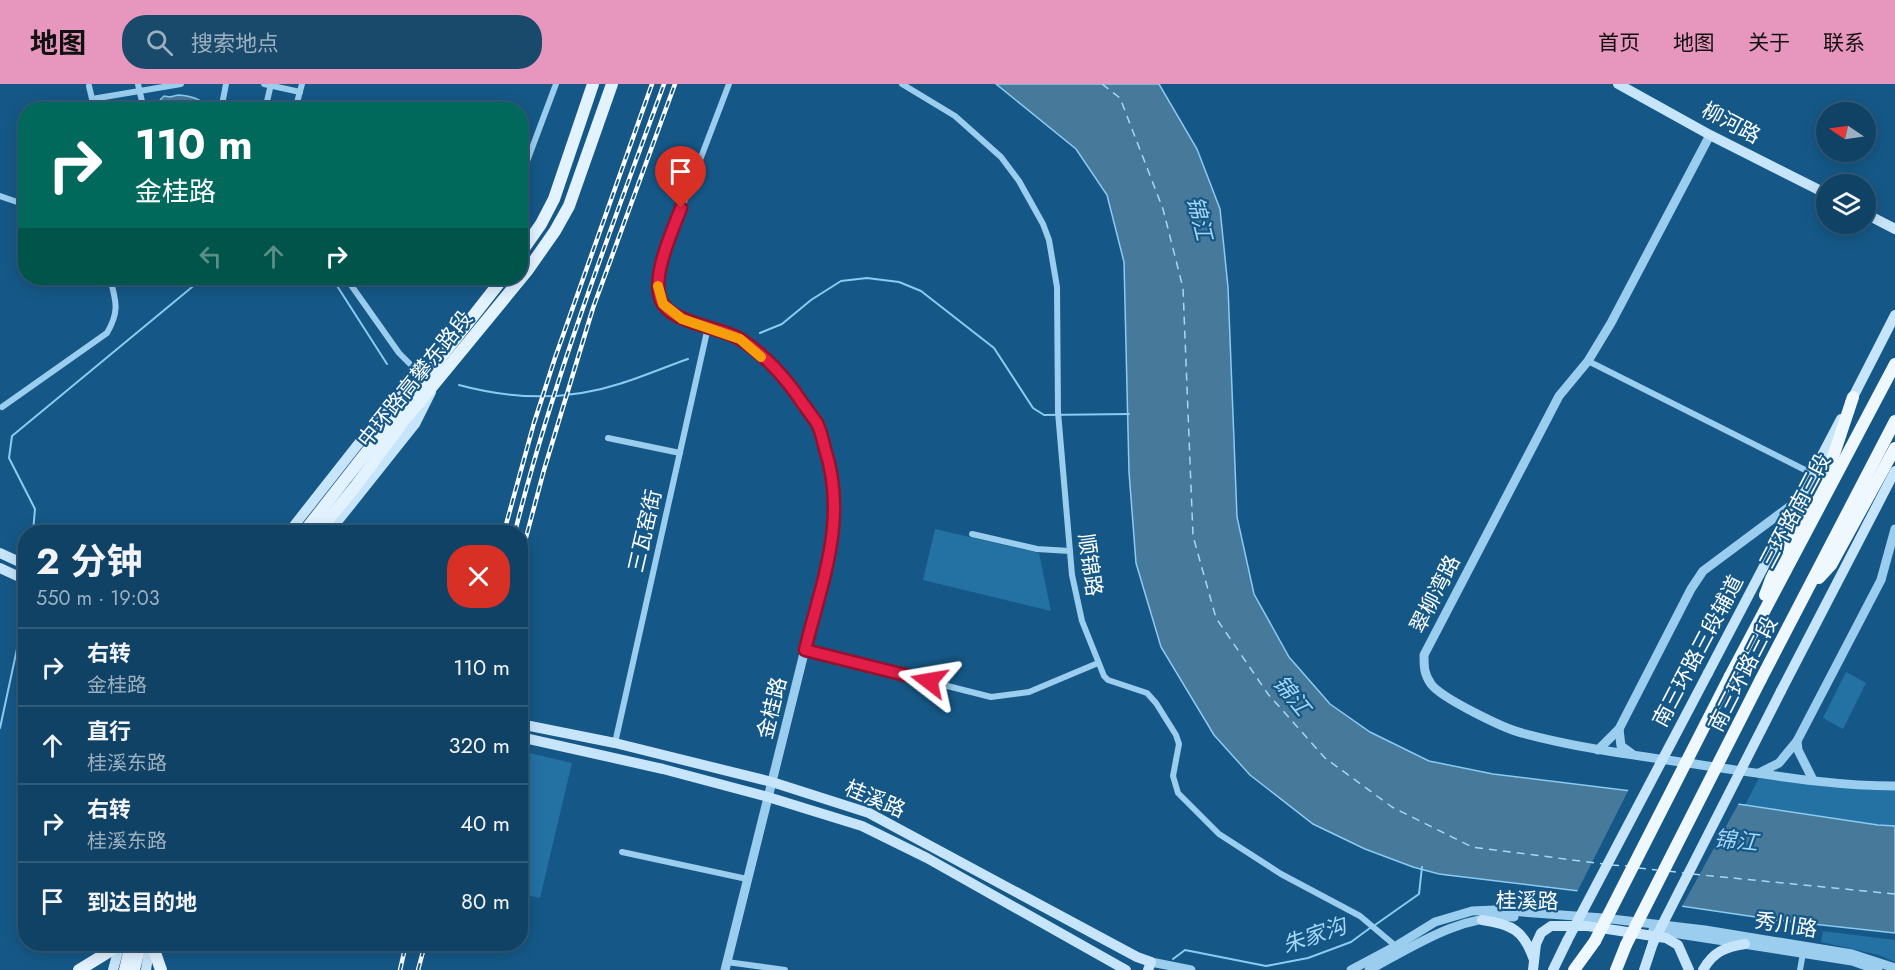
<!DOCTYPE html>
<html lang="zh">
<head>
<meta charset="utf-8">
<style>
	:root { --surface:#104265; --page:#19496b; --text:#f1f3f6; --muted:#9cb0bf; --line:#305b79; --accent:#e797bd }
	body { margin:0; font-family:Jost,"Noto Sans SC",sans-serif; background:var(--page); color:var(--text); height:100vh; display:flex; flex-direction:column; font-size:22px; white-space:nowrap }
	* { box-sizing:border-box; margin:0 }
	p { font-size:20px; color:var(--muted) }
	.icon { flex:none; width:33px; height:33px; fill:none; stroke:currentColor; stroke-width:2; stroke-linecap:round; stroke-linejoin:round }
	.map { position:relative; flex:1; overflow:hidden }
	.drawer { position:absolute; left:18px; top:441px; width:510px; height:426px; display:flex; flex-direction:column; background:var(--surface); border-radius:24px; box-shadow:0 3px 15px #0003,0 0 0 2px var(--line) }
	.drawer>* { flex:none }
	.hud { position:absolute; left:18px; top:18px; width:510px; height:183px; border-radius:24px; box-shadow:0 3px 15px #0003,0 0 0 2px var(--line); background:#00695c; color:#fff; overflow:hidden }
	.needle { width:39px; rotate:283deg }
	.fabs { position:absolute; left:1816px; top:18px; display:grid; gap:12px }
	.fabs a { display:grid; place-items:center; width:60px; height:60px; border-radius:50%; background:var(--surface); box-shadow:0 3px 15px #0003,0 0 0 2px var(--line); font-size:30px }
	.pin { position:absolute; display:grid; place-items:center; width:51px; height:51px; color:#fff; margin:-62px -26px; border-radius:50% 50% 50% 0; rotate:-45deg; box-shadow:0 0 6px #0007 }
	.pin .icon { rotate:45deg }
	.me { position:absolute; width:66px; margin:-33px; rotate:284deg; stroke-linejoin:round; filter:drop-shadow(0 0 4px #0008) }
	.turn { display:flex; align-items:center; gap:21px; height:126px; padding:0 18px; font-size:27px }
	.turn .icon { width:78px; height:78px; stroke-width:2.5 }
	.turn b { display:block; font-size:42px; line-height:51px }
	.lanes { display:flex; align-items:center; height:57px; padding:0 18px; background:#0003; justify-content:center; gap:30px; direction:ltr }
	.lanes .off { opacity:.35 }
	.round { display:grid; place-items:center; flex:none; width:63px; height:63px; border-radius:24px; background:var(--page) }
	.headline { display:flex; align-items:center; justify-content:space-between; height:102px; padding:0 18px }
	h1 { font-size:36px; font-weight:700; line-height:45px }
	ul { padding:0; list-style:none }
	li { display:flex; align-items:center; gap:18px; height:78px; padding:0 18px; border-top:2px solid var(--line) }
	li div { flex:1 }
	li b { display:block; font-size:22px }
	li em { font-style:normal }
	header { display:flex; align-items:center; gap:36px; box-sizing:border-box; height:84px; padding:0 30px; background:var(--accent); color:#111 }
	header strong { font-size:28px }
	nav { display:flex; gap:33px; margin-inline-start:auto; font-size:21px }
	.search { width:420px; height:54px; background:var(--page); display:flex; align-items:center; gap:15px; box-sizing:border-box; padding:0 21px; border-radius:24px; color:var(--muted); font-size:22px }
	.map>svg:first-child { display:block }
	.green { fill:#2471a4 }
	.water { fill:#47799b; stroke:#8ccbf1; stroke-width:1.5 }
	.pier { fill:#155887 }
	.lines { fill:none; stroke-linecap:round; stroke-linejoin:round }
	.stream { stroke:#8ccbf1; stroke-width:2 }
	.ferry { stroke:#a6d7f6; stroke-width:1.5; stroke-dasharray:8 6; stroke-linecap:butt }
	.minor { stroke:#9acdee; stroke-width:6 }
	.tertiary { stroke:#9acdee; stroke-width:9 }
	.secondary { stroke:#c7e5fa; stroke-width:10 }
	.primary { stroke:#e2f2ff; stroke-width:12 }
	.trunk { stroke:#f0f8ff; stroke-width:12 }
	.rail-casing { stroke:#fff; stroke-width:4.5 }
	.rail { stroke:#155887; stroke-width:2; stroke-dasharray:7; stroke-linecap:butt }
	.secondary-bridge { stroke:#c7e5fa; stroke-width:10 }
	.trunk-bridge { stroke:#f0f8ff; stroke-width:12 }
	.route-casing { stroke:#92132f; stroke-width:15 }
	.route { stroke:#e11d48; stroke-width:10 }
	.slow { stroke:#f59e0b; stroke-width:10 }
	.labels { text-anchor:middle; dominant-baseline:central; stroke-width:4.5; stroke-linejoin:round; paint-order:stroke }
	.street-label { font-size:21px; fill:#fff; stroke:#155887 }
	.water-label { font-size:22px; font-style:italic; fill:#a6d7f6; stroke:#155887 }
</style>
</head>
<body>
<header>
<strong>地图</strong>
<div class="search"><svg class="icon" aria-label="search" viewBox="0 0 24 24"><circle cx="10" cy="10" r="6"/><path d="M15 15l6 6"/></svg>搜索地点</div>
<nav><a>首页</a><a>地图</a><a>关于</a><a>联系</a></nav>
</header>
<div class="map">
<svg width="1895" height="886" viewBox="0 0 1895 886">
	<rect width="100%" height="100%" fill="#155887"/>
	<g class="green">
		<polygon points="935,445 1039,469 1051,527 923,496"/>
		<polygon points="1846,588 1866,599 1843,645 1823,634"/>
		<polygon points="521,667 572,679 540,814 521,810"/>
		<polygon points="1759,694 1895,706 1895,742 1878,742 1745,721"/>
		<polygon points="1823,847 1895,856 1895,878 1879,871 1821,858"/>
	</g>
	<g class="water">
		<polygon points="996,0 1159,0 1197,65 1220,125 1228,203 1237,433 1254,510 1289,573 1330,620 1370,648 1429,677 1493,690 1745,721 1878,741 1895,742 1895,849 1776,836 1579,807 1439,790 1413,783 1365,765 1313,740 1250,691 1214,651 1161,563 1136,479 1129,388 1124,178 1107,111 1076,65"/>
		<path d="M178,11c12,1 24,3 30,14h-48c-2,-6 -1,-9 4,-13l6,1z"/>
	</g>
	<polygon class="pier" points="1630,703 1740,717 1680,826 1576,810"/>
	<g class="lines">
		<g class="stream">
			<polyline points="332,194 387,280"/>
			<polyline points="760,249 782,240 811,216 841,197 867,194 899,198 921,207 994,264 1033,324 1044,331 1129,330"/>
			<path d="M459,301c52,14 108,16 160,-1 23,-7 46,-17 69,-25"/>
			<polyline points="33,448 35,425 9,374 12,352 203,194"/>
			<polyline points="0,644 26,523"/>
			<polyline points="1375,841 1419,810 1422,783"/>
			<polyline points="1173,875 1185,866 1266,882 1308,874 1351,858 1370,844"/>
		</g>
		<g class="ferry">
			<polyline points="1102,0 1120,14 1163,125 1183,204 1193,452 1216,534 1268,610 1325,674 1392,723 1472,763 1604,780"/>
			<polyline points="1611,781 1627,782"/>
			<polyline points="1638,784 1657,786"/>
			<polyline points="1668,787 1684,789"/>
			<polyline points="1692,790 1895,810"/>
		</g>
		<g class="minor">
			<polyline points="138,0 144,26"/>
			<polyline points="264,0 300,8"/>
			<polyline points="902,0 955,32 1001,73 1019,97 1043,140 1049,156 1057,203 1058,328 1072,491 1082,537 1104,592 1108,596 1147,609 1156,619 1176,651 1179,660 1173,692 1178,709 1219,750 1281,790 1360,832 1398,864"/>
			<polyline points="89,2 92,15 181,0"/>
			<polyline points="221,26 226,0"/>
			<polyline points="265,26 271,0"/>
			<polyline points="295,26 302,0"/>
			<polyline points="520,96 556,0"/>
			<polyline points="0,112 26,121"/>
			<polyline points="346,194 399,269 423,293"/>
			<polyline points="1588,277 1813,390"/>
			<path d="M2,323l105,-74c13,-22 9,-32 3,-55"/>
			<polyline points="608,354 680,369"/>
			<polyline points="972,450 1037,465 1070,467"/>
			<polyline points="805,566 991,613 1029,608 1098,579"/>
			<polyline points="615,659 708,243 682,235 663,220 657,201 666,165 729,0"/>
			<polyline points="622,768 747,795"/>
			<polyline points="727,878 785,886"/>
			<polyline points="1800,886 1803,869"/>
		</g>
		<g class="tertiary">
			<path d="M1710,51l-99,188 -23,38 -29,35 -135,259c0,12 0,19 7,29 10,14 74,45 91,49 59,16 119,23 179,32 64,9 129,21 194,21"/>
			<polyline points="708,243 740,255 770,280 792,304 818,341 833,388 835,412 835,440 828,473 725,886"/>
			<polyline points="1619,645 1621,662 1632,670"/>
			<polyline points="1598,666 1619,645 1691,505 1703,487 1797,417"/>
			<polyline points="1759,689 1779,679 1797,657"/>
			<polyline points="1813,696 1798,666 1797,657 1881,496 1895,445"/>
			<polyline points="1653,846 1852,877 1878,886"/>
			<polyline points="1151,878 1191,886"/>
			<polyline points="1351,886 1396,862 1435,838 1472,827 1495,826 1603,834 1705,846 1852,870 1895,884"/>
			<path d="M1369,886c45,-24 92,-56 145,-53"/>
		</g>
		<g class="secondary">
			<polyline points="1618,0 1710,51 1827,110"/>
			<polyline points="1866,130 1895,145"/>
			<polyline points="1850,319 1895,231"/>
			<polyline points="289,448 392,317 421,295"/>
			<polyline points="329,448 415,340 431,308"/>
			<polyline points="0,469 26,481"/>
			<polyline points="0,484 26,496"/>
			<polyline points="1708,589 1841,335"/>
			<polyline points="1781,607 1895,387"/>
			<polyline points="520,640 615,659 772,698 869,729 1137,873 1151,878 1148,886"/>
			<polyline points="520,653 663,685 768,713 862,742 927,774 1126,886"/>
			<path d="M1482,836c29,4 42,10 52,40"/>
			<polyline points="113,886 120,860"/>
			<polyline points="146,886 150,860"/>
			<polyline points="1533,886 1536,860 1541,849 1551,842 1588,842 1666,854 1678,861 1689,886"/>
			<polyline points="1553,886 1567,857"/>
			<polyline points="1644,886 1653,859"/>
			<path d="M1703,886c10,-18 22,-23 42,-26"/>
		</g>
		<g class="primary">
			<polyline points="520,170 541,140 554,115 593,0"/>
			<polyline points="304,448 503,194"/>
			<polyline points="318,448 355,403 403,338 527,187 555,147 569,122 612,0"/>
			<polyline points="152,860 161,886"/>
			<polyline points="79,886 110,867 116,860"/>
			<polyline points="125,886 131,860"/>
			<polyline points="134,886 140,860"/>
		</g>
		<g class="trunk">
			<polyline points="1819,494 1831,481 1895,364"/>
			<polyline points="1765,511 1771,495 1833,373 1853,313"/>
			<polyline points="1730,592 1895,280"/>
			<polyline points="1761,595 1895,337"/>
			<polyline points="1574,886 1595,857"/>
			<polyline points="1616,886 1626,861"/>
		</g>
		<defs>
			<g id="rail">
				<polyline points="504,448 534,339 555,274 652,0"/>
				<path d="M515,448c38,-152 95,-300 149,-448"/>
				<polyline points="520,476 544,386 593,224 675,0"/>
				<polyline points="400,886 406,860"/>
				<polyline points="418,886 425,860"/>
			</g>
		</defs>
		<use href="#rail" class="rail-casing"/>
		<use href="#rail" class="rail"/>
		<g class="secondary-bridge">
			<polyline points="1567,857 1708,589"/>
			<polyline points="1653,859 1781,607"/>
		</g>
		<g class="trunk-bridge">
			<polyline points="1595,857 1730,592"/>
			<polyline points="1626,861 1761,595"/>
		</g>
	</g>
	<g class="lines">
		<defs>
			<path id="route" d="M681,124c-8,22 -33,74 -18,96 13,20 57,23 77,35 24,15 46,39 61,62 5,7 11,15 16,22 4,8 6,18 8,26 23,70 -3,132 -20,201l124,31"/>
		</defs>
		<use href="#route" class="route-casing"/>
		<use href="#route" class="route"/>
		<polyline class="slow" points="658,202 663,220 682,235 740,255 761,273"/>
	</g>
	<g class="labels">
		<g class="street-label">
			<text transform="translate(1731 39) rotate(28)">柳河路</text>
			<text transform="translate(415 295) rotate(-51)">中环路高攀东路段</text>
			<text transform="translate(1795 427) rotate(-62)">三环路南三段</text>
			<text transform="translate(645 447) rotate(-77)">三瓦窑街</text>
			<text transform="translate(1090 481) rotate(82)">顺锦路</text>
			<text transform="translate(1435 510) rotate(-63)">翠柳湾路</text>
			<text transform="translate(1698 567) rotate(-62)">南三环路三段辅道</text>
			<text transform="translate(1743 590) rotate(-63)">南三环路三段</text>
			<text transform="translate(772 624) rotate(-76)">金桂路</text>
			<text transform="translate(875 715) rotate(23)">桂溪路</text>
			<text transform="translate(1527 817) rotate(1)">桂溪路</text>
			<text transform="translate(1786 841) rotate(9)">秀川路</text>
		</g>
		<g class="water-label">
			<text transform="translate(1200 134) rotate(76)">锦江</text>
			<text transform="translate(1292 611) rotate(51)">锦江</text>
			<text transform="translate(1736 756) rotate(6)">锦江</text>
			<text transform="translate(1314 851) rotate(-19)">朱家沟</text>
		</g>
	</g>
</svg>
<div class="fabs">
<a><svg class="needle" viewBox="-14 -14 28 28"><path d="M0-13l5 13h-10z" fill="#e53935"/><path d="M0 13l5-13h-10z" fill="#9cb0bf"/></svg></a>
<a><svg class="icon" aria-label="layers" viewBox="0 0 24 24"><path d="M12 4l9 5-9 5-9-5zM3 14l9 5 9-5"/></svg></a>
</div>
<div class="pin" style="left:681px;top:124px;background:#d93025"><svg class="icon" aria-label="arrive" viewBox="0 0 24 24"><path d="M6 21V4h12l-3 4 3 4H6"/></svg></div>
<svg class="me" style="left:929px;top:597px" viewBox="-20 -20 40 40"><path d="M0-17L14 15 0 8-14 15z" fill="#e11d48" stroke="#fff" stroke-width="4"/></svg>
<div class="hud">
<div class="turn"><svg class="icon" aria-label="right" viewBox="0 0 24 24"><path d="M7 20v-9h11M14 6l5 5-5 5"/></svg><div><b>110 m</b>金桂路</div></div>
<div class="lanes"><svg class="icon off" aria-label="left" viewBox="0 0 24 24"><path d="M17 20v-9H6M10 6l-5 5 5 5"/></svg><svg class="icon off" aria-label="ahead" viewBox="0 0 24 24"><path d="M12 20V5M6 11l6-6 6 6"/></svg><svg class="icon" aria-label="right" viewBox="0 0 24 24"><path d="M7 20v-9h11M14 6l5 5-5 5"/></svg></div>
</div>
<section class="drawer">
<div class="headline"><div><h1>2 分钟</h1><p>550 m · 19:03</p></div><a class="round" style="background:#d93025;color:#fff"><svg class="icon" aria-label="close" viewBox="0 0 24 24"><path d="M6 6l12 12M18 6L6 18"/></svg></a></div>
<ul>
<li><svg class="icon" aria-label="right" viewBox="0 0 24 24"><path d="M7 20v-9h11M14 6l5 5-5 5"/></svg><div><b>右转</b><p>金桂路</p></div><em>110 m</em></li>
<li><svg class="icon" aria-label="ahead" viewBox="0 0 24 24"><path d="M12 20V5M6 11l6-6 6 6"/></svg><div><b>直行</b><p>桂溪东路</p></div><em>320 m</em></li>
<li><svg class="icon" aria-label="right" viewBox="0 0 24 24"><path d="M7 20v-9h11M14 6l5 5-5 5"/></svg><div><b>右转</b><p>桂溪东路</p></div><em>40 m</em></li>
<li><svg class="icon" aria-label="arrive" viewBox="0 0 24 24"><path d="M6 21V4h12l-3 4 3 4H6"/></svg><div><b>到达目的地</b></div><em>80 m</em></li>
</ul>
</section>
</div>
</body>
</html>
